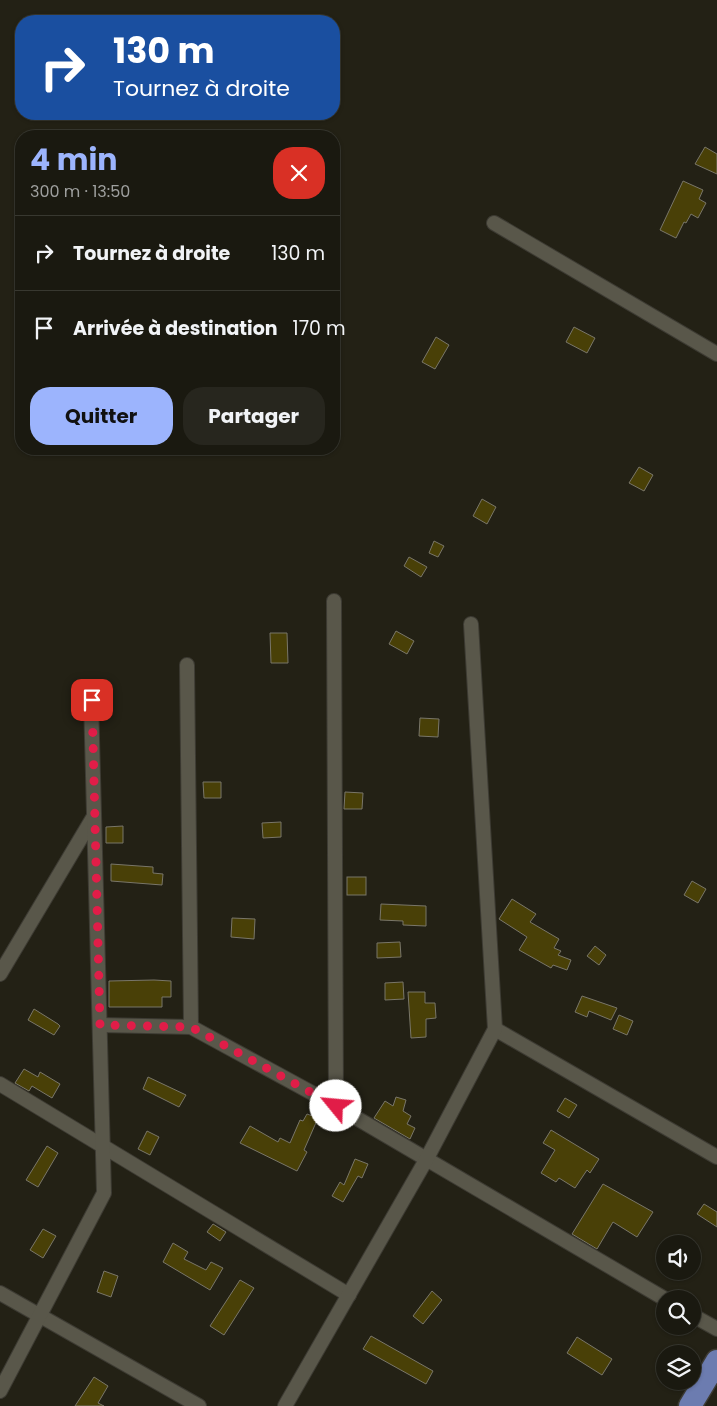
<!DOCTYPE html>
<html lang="fr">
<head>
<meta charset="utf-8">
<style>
	:root { --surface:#1a1910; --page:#27261e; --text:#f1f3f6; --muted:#9fa09f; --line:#383830; --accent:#9cb4fd }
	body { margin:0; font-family:Poppins,sans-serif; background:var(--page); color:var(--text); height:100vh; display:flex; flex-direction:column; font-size:19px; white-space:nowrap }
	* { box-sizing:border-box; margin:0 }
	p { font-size:16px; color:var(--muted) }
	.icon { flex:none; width:28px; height:28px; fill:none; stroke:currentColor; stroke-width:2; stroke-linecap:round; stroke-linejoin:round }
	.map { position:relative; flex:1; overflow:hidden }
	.panel { position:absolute; left:15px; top:130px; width:325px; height:325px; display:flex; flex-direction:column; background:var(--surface); border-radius:20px; box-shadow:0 1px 4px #0004,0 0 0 1px var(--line) }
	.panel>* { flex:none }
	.guide { position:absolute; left:15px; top:15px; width:325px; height:105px; border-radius:20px; box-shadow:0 1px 4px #0004,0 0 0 1px var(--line); background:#1a4fa0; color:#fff; overflow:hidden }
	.fabs { position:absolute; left:656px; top:1235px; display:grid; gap:10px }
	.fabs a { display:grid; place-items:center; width:45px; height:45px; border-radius:50%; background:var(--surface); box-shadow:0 1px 4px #0004,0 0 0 1px var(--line); font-size:25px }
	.pin { position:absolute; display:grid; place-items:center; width:42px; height:42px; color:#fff; margin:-21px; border-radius:10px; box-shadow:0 2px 8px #0006 }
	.me { position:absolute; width:55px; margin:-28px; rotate:298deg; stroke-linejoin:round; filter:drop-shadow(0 0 4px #0008) }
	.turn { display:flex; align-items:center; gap:18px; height:105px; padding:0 15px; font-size:22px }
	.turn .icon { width:65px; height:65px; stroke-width:2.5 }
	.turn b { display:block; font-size:35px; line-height:42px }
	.round { display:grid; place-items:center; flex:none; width:52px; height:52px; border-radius:20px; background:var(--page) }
	.overview { display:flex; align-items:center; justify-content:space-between; height:85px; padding:0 15px }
	h1 { font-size:30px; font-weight:700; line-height:38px; color:var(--accent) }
	.action { display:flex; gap:10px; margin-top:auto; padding:10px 15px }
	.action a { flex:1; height:58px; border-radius:20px; background:var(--accent); color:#111; font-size:20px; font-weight:700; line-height:58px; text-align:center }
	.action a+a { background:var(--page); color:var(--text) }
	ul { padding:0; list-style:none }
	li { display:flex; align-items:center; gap:15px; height:75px; padding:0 15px; border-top:1px solid var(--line) }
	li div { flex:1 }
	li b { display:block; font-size:19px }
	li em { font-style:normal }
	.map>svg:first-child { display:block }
	.building { fill:#494007; stroke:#797669 }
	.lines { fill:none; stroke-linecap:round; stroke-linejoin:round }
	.minor-casing { stroke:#3d3b33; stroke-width:16 }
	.trunk-casing { stroke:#3d3b33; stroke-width:25 }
	.minor { stroke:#59574a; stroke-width:14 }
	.trunk { stroke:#6c7cb0; stroke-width:22 }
	.route { stroke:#e11d48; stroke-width:9; stroke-dasharray:0 16.2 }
</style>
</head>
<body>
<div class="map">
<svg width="717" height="1406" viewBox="0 0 717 1406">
	<rect width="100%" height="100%" fill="#232115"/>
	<g class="building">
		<polygon points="705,147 717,154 717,174 695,164"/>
		<polygon points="683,181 703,190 699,199 706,203 698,218 691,214 686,223 684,222 676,238 660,230"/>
		<polygon points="574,327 595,338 587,353 566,342"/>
		<polygon points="436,337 449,345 435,369 422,362"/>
		<polygon points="639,467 653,475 644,491 629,483"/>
		<polygon points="482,499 496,507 487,524 473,516"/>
		<polygon points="434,541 444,546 438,557 429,553"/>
		<polygon points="409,557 427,567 421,577 404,566"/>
		<polygon points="396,631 414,641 407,654 389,644"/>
		<polygon points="270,633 287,633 288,663 271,663"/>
		<polygon points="420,718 439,719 438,737 419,736"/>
		<polygon points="203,782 221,782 221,798 204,798"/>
		<polygon points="345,792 363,793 362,809 344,809"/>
		<polygon points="281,822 281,837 263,838 262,823"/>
		<polygon points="123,826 123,843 106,843 106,827"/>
		<polygon points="111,864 153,867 153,873 163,874 162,885 111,881"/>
		<rect x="347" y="877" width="19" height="18"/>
		<polygon points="692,881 706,889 698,903 684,895"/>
		<polygon points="512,899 536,914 530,922 559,939 554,948 561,951 558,955 571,960 567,970 553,965 551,968 519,950 527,937 499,919"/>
		<polygon points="381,904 426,906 426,926 403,925 403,921 380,920"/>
		<polygon points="232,918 255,919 254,939 231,937"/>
		<polygon points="400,942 401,957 377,958 377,943"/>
		<polygon points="595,946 606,955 599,965 587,956"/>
		<polygon points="154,980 171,981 171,997 162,997 162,1007 109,1007 109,981"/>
		<polygon points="403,982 404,999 385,1000 385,983"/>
		<polygon points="408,992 425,992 425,1003 435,1003 436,1018 426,1019 426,1037 411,1038"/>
		<polygon points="582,996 617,1008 611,1020 589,1011 587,1017 575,1012"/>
		<polygon points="34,1009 58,1024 60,1026 54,1035 28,1020"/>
		<polygon points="619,1015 633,1021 627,1035 613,1029"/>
		<polygon points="24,1069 38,1077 40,1072 60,1084 52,1098 32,1086 29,1091 15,1083"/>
		<polygon points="148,1077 186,1095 179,1107 143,1089"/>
		<polygon points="396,1097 406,1100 403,1111 411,1116 407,1124 415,1128 410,1139 374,1118 385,1101 393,1106"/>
		<polygon points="565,1098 577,1105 569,1118 557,1111"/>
		<polygon points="307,1114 318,1118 304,1150 307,1152 297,1171 240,1143 250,1126 278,1142 280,1138 290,1143 300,1120 303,1121"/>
		<polygon points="551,1130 599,1159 590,1173 587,1170 575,1188 559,1178 556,1182 541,1173 555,1150 543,1143"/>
		<polygon points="147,1131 159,1137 150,1155 138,1149"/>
		<polygon points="47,1146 58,1153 38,1187 26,1180"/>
		<polygon points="355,1159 368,1164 362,1178 358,1176 343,1202 332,1196 340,1182 344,1185"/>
		<polygon points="603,1184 653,1212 637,1237 613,1222 597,1249 572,1234"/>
		<polygon points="704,1204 717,1212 717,1227 697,1214"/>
		<polygon points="213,1224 226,1232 220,1241 207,1232"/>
		<polygon points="43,1229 56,1236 43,1258 30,1250"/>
		<polygon points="173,1243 188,1252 184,1259 206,1270 211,1262 223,1268 210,1290 163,1262"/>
		<polygon points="104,1271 118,1276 111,1297 97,1292"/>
		<polygon points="240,1280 254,1288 224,1335 210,1326"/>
		<polygon points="432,1291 442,1300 423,1324 413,1316"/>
		<polygon points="371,1336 433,1371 426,1384 363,1349"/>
		<polygon points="577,1337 612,1359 602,1375 567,1353"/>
		<polygon points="94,1377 108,1386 98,1403 104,1406 75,1406"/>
	</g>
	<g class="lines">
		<defs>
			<g id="minor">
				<polyline points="494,223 717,354"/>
				<polyline points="334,601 336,1106 665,1299"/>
				<polyline points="187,665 191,1027"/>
				<polyline points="0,974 94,816"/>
				<polyline points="100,1025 191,1027 336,1106"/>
				<polyline points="495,1029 717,1157"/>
				<polyline points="0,1084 349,1295"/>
				<polyline points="0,1293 199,1406"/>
				<polyline points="692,1315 717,1329"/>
				<polyline points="0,1391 104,1193 91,700"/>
				<polyline points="285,1406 426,1160 495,1029 471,624"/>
			</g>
			<polyline id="trunk" points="690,1406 717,1361"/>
		</defs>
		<use href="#minor" class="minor-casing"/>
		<use href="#trunk" class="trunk-casing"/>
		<use href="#minor" class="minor"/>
		<use href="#trunk" class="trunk"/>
	</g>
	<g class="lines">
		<polyline class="route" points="92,700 100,1025 191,1027 336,1106"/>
	</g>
</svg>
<div class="fabs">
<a><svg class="icon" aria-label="sound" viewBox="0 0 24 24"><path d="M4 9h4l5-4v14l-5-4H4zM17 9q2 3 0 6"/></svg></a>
<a><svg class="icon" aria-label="search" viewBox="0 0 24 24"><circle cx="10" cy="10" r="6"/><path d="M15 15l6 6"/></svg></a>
<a><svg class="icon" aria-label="layers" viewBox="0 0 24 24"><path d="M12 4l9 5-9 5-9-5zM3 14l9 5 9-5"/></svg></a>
</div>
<div class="pin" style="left:92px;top:700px;background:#d93025"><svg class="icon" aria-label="arrive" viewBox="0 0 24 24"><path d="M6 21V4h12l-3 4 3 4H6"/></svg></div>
<svg class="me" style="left:336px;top:1106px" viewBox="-20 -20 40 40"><circle r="19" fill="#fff"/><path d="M0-13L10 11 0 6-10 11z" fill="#e11d48"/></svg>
<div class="guide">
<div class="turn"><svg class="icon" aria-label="right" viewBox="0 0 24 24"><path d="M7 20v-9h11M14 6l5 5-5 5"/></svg><div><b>130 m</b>Tournez à droite</div></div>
</div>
<section class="panel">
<div class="overview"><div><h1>4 min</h1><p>300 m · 13:50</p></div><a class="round" style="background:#d93025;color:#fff"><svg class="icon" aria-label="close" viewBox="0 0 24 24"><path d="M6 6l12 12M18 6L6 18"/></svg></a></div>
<ul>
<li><svg class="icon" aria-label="right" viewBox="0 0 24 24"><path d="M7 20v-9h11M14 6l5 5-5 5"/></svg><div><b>Tournez à droite</b></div><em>130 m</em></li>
<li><svg class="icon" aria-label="arrive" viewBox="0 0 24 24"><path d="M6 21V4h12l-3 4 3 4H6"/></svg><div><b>Arrivée à destination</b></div><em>170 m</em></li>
</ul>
<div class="action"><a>Quitter</a><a>Partager</a></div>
</section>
</div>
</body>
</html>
